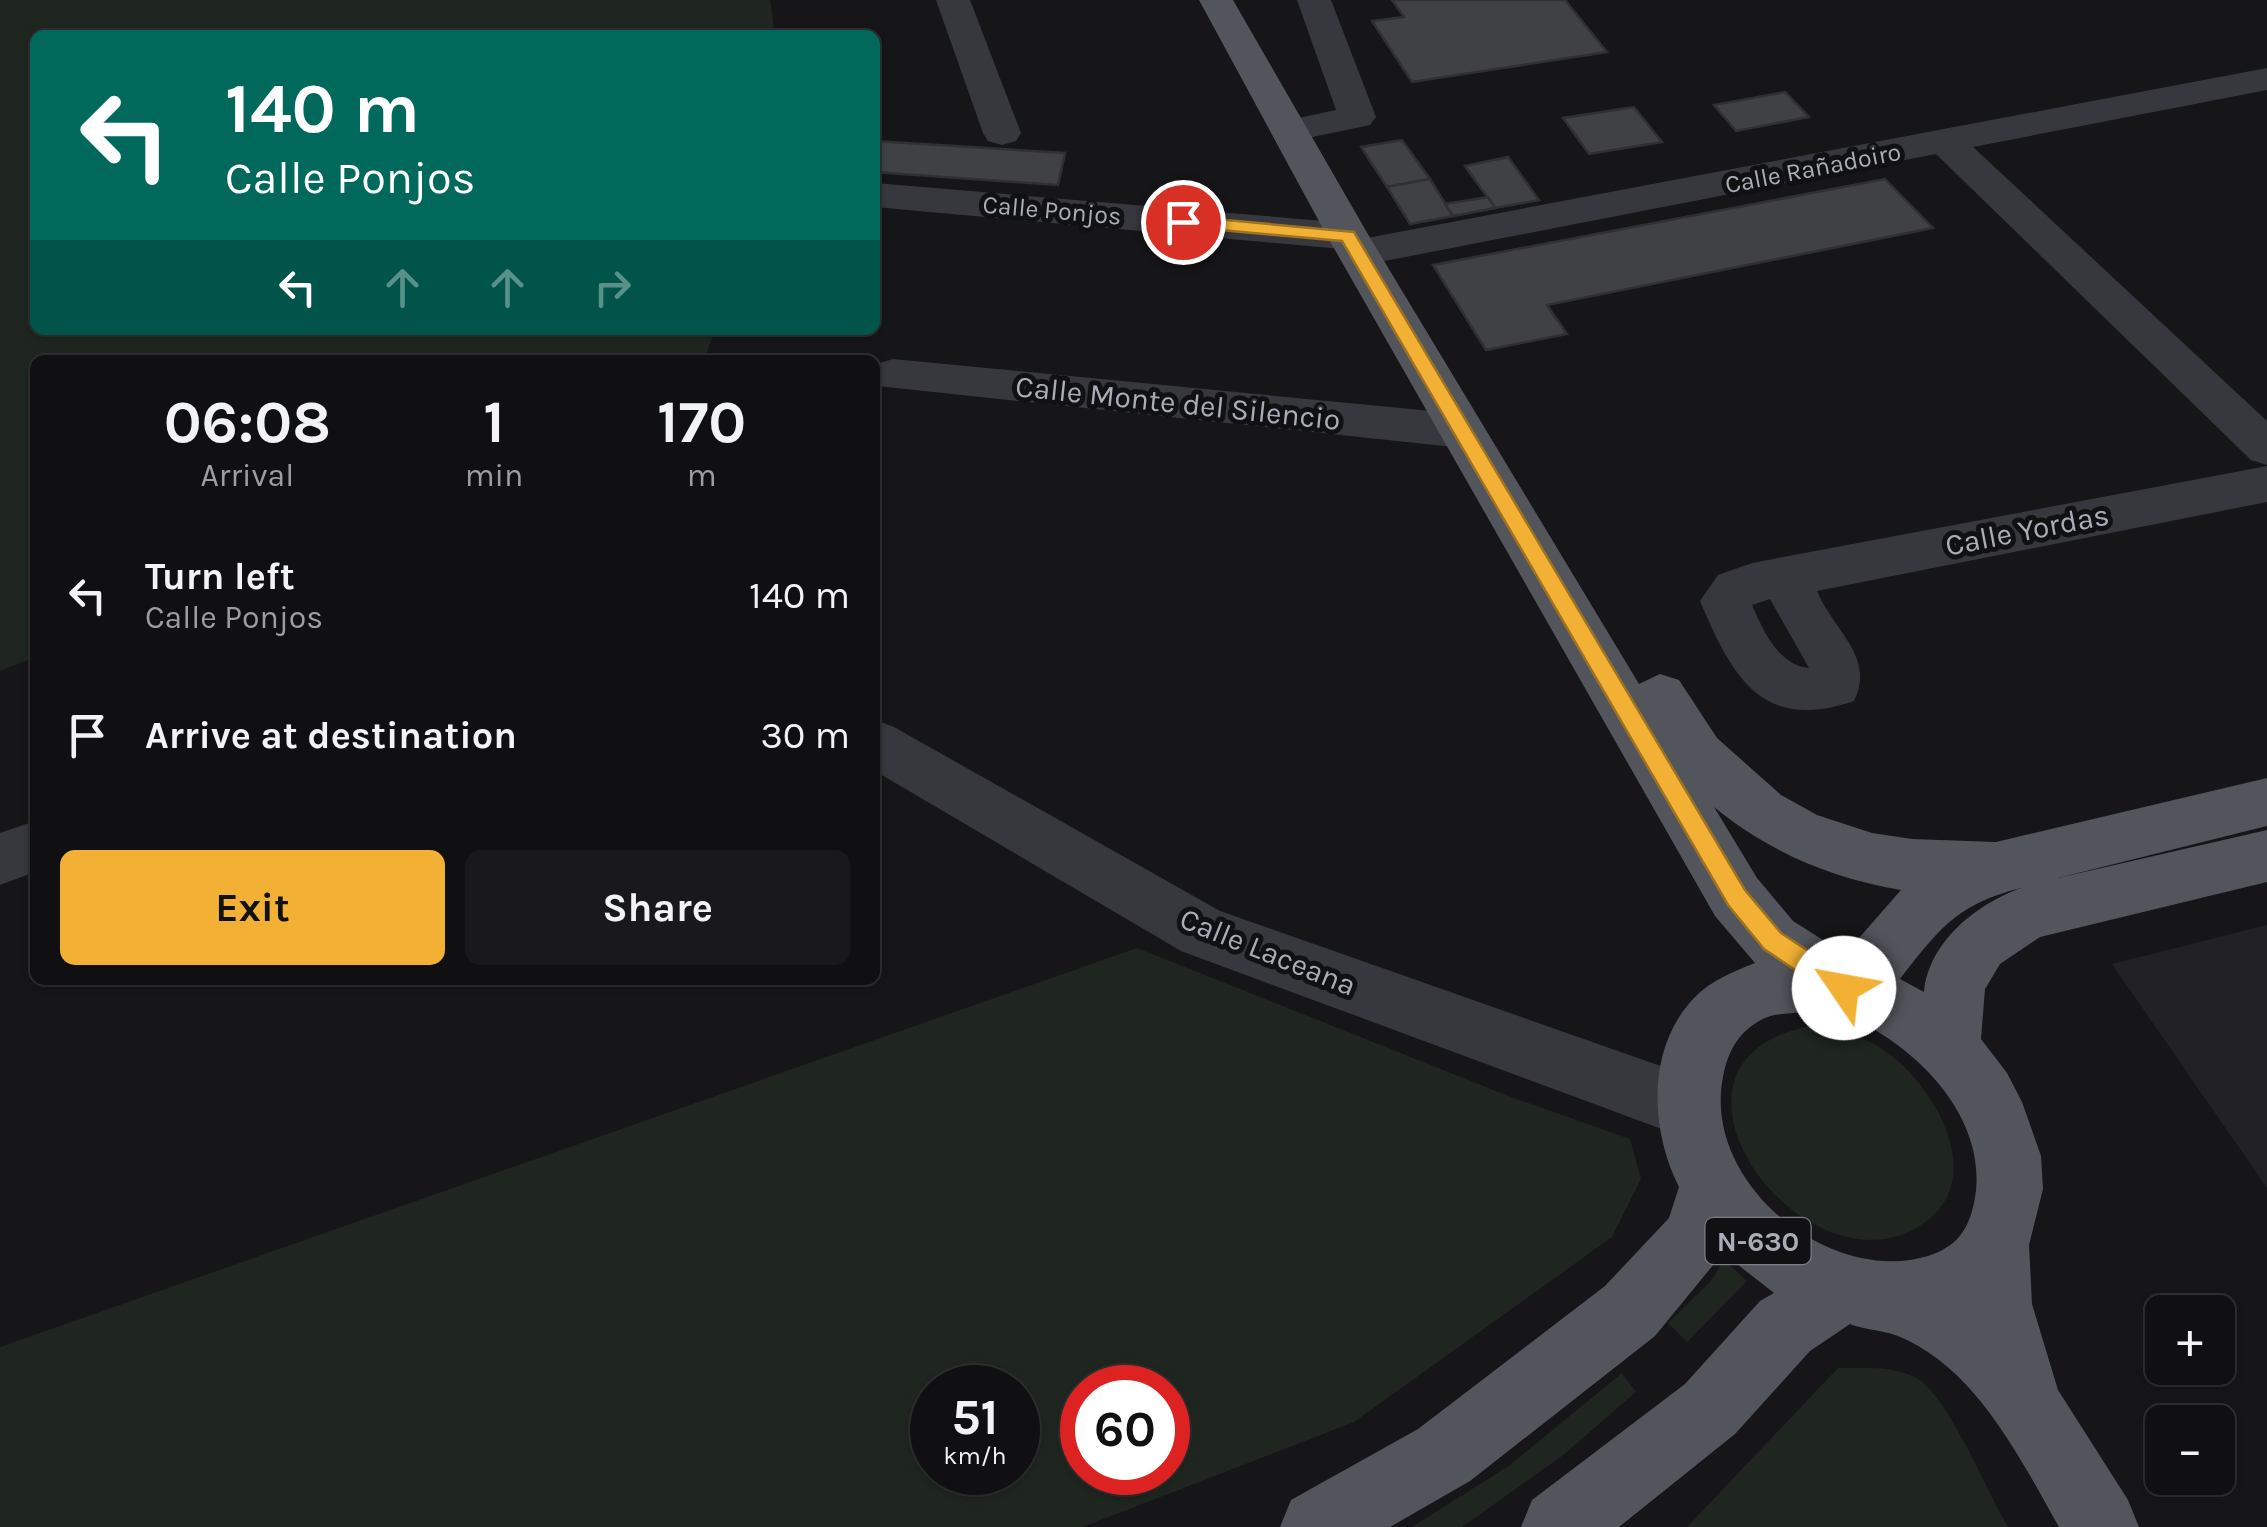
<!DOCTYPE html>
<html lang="en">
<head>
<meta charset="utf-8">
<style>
	:root { --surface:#101012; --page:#19191b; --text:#f1f3f6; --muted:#9c9d9f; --line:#303032; --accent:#f2b134 }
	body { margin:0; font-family:Karla,sans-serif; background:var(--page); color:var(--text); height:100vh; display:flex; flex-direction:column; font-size:38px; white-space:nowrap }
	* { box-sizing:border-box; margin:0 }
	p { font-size:32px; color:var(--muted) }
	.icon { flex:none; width:55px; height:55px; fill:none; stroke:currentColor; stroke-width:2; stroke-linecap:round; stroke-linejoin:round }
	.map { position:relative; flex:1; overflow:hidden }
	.side { position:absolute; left:30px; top:355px; width:850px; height:630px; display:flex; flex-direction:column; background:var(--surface); border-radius:15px; box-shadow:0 2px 8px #0004,0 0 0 2px var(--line) }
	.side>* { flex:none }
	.hud { position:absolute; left:30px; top:30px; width:850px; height:305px; border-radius:15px; box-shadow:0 2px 8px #0004,0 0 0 2px var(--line); background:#00695c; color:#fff; overflow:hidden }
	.controls { position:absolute; left:2145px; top:1295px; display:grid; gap:20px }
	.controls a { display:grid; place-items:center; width:90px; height:90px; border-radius:15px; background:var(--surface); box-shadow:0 2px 8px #0004,0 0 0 2px var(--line); font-size:50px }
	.speed { position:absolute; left:910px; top:1365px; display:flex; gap:20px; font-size:50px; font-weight:700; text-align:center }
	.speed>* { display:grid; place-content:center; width:130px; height:130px; border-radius:50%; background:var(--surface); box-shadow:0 2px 8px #0004,0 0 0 2px var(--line); line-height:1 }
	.speed small { font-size:25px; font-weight:400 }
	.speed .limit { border:15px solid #d22; background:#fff; color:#111 }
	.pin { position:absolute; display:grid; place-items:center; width:85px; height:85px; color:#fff; margin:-42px; border:5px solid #fff; border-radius:50%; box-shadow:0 2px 10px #0007 }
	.me { position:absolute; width:110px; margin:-55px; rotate:303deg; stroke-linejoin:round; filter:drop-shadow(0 0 8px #0008) }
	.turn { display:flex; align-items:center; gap:35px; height:210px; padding:0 30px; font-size:45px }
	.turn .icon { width:130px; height:130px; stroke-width:2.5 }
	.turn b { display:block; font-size:70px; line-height:85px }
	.lanes { display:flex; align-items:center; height:95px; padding:0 30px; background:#0003; justify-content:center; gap:50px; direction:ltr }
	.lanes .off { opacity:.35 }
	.eta { display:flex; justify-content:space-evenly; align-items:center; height:170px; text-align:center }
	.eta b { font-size:60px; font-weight:700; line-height:70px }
	.button { display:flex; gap:20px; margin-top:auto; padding:20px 30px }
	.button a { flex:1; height:115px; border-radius:15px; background:var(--accent); color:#111; font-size:40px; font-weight:700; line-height:115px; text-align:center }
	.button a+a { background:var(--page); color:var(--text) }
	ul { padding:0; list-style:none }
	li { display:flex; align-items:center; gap:30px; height:140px; padding:0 30px }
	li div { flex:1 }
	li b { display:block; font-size:38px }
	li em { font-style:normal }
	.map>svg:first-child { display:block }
	.built { fill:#222225 }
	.green { fill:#1e261f; fill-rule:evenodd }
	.building { fill:#404145; stroke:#303034; stroke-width:2.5 }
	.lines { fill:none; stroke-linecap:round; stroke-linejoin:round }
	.minor { fill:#37383d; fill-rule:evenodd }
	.major { fill:#53555c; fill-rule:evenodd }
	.route { fill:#f2b134; stroke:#9d7322; stroke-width:2.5 }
	.labels { text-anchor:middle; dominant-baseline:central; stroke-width:10; stroke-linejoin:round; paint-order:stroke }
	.far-street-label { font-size:25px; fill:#a8adb8; stroke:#111113 }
	.shield { fill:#111113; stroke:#7b7e86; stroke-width:2.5 }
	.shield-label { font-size:28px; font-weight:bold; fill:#a8adb8 }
	.street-label { font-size:30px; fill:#a8adb8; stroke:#111113 }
</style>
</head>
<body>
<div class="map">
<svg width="2267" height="1527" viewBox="0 0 2267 1527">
	<rect width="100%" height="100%" fill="#161618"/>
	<polygon class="built" points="2267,925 2267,1188 2112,964"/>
	<g class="green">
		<polygon points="0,0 770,0 775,35 35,35 35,330 715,330 704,360 35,360 35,657 0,671"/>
		<path d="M1137,948l374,149 119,42 11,40 -29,58 -258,185 -271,105h-1083v-180zM932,1388h86v84h-86zM1082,1388h86v84h-86z"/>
		<path d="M1806,1027c24,2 44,5 66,16 55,28 121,132 52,180 -117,82 -295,-158 -118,-196z"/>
		<polygon points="1724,1260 1747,1281 1687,1342 1668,1323 1711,1281"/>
		<path d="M1838,1368c26,0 60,-3 83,13 28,21 68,112 87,146h-321z"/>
		<polygon points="1622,1373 1636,1392 1562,1456 1462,1527 1412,1527 1510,1465"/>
	</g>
	<g class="building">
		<polygon points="1392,0 1565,0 1607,52 1412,82 1372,21 1404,17"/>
		<polygon points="1785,92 1809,117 1736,131 1714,105"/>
		<polygon points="1634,107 1662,142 1589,154 1563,118"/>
		<polygon points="1402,140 1430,179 1387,187 1361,147"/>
		<polygon points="875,141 1065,153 1058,185 875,172"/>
		<polygon points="1508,157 1539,200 1495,208 1465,166"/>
		<polygon points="1430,179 1453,216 1410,224 1387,187"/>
		<polygon points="1885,179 1933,228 1547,305 1567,334 1486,350 1433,265"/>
		<polygon points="1488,197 1495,208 1453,216 1445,204"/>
	</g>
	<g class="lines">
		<g class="minor">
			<polygon points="936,0 970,0 1021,133 1016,141 1002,145 988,141 983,133"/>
			<polygon points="1297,0 1331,0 1376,117 1370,125 1289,142 1275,139 1270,131 1275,123 1336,110"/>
			<polygon points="2267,68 2267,90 1973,147 2267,421 2267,465 2251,460 1936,154 1359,266 1344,262 1338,253 1341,249 875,207 875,183 1348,223 1363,227 1367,238"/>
			<polygon points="893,359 1463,414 1479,419 1486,431 1479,443 1463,448 877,386 877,364"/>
			<path d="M2267,466v36l-450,89c16,39 59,66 37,110 -93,32 -122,-25 -154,-100l18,-26 34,-12zM1770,599l39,69c-31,-3 -46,-38 -57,-63z"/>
			<polygon points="875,720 894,727 1220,911 1709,1083 1718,1106 1709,1129 1686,1138 1181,951 875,771"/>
			<polygon points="35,821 35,872 0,885 0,833"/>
		</g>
		<path class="major" d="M1199,0h34l136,236 270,448 21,-10 19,6 38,58 64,57 36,20 55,18 40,6 84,3 271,-64v48l-209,52 209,-48v52l-227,55 -40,27 -15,25 -4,50 26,34 15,29 19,54 2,33 -14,56 3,59 26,86 70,110 11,27h-80c-37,-65 -79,-151 -150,-186 -22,-12 -38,-9 -59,-17l-40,27 -75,83 -116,93h-98l11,-27 153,-116 75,-83 14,-8 -51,-40 -68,83 -185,145 -80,46h-110l11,-27 127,-71 187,-143 64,-68 10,-31c-29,-57 -33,-139 15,-189 17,-18 39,-26 61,-35l-40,-47 -388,-680zM1714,807c55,45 117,71 187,83l-56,64 -52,-33 -36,-43zM2021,888c-44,16 -92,53 -97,104l-24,-13c39,-50 57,-75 121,-91zM1802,1012c21,3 47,4 66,14 62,34 122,102 106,177 -6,28 -18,44 -46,53 -100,30 -226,-74 -205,-179 5,-26 16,-47 42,-59 11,-5 25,-4 37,-6z"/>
	</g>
	<polygon class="route" points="1183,216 1354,232 1745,890 1781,933 1853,980 1857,988 1853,997 1844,1000 1835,997 1764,949 1728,905 1342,241 1177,226 1177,218"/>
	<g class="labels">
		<g class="far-street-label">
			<text transform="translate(1813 168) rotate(-11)">Calle Rañadoiro</text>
			<text transform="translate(1052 210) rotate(5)">Calle Ponjos</text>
		</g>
		<rect class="shield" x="1705.5" y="1218" width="105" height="46" rx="8"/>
		<g class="shield-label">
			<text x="1758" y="1241">N-630</text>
		</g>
		<g class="street-label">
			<text transform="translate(1178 403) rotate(6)">Calle Monte del Silencio</text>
			<text transform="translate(2027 530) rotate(-11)">Calle Yordas</text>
			<text transform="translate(1268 952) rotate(22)">Calle Laceana</text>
		</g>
	</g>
</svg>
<div class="controls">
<a>+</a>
<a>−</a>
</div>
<div class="speed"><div>51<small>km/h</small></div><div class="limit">60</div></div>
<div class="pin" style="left:1183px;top:222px;background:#d93025"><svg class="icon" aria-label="arrive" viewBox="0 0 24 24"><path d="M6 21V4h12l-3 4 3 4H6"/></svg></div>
<svg class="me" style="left:1844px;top:988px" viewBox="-20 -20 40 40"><circle r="19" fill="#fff"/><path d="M0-13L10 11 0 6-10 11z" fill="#f2b134"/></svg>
<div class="hud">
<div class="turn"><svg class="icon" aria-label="left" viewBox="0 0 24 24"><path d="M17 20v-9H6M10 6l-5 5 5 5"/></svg><div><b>140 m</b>Calle Ponjos</div></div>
<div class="lanes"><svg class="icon" aria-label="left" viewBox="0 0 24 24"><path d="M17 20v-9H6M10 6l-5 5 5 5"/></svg><svg class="icon off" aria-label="ahead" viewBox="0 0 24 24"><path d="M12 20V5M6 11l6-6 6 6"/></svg><svg class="icon off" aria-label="ahead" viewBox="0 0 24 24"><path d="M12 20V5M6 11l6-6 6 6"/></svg><svg class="icon off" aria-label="right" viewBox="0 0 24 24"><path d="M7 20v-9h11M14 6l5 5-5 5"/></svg></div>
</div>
<section class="side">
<div class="eta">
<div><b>06:08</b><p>Arrival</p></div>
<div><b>1</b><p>min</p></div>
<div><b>170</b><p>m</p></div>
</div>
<ul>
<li><svg class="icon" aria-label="left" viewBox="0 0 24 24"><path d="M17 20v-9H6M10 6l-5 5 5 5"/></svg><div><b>Turn left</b><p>Calle Ponjos</p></div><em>140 m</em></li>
<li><svg class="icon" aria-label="arrive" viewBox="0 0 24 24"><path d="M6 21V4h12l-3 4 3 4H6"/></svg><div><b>Arrive at destination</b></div><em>30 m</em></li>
</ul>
<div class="button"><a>Exit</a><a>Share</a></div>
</section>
</div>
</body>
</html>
